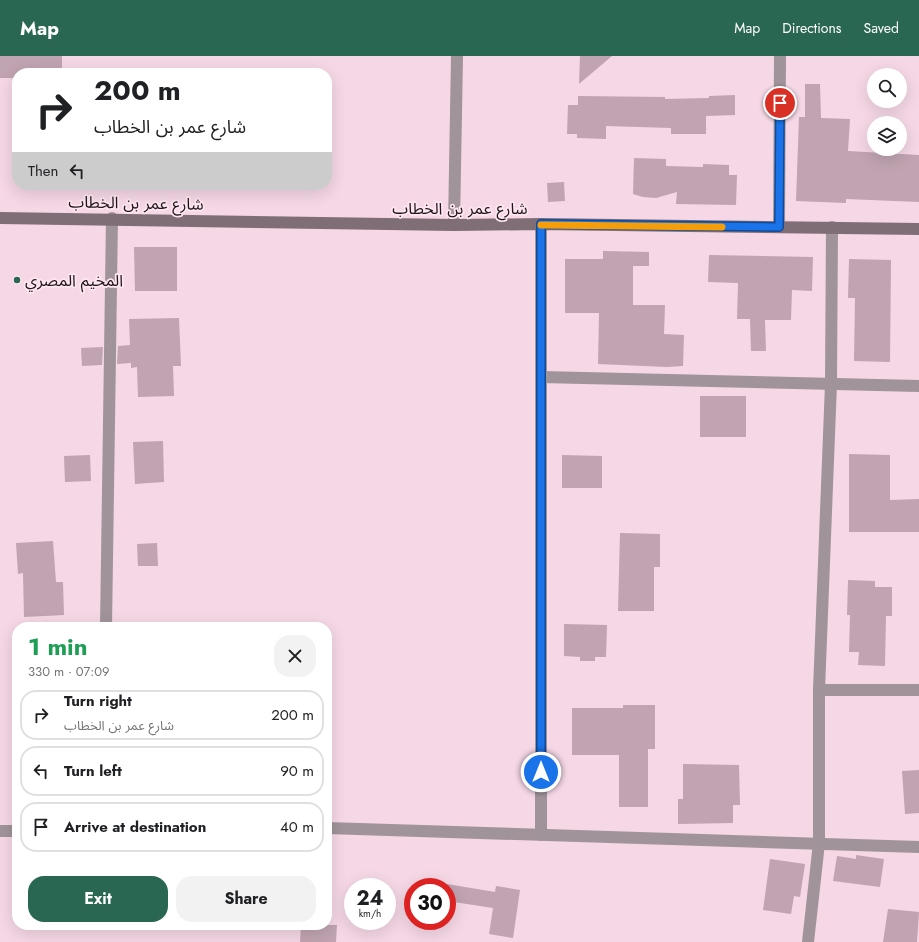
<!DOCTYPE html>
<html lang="en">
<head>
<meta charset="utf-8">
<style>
	:root { --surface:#fff; --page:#f2f2f2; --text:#202124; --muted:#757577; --line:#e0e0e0; --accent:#296752 }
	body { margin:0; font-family:Jost,"Noto Sans Arabic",sans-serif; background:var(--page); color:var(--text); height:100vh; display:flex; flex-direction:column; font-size:15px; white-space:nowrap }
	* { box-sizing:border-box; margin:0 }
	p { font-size:13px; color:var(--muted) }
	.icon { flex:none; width:22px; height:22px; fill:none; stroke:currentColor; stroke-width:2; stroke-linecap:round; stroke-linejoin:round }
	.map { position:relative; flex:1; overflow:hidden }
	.sheet { position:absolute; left:12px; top:566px; width:320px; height:308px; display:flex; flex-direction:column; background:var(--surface); border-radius:16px; box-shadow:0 4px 16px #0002 }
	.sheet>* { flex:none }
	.banner { position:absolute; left:12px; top:12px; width:320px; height:122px; border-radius:16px; box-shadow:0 4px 16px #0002; background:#fff; color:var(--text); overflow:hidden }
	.tools { position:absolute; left:867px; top:12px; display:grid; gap:8px }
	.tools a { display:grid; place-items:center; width:40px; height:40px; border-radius:50%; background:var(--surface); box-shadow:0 4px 16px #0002; font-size:20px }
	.speed { position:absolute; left:344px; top:822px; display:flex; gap:8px; font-size:20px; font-weight:700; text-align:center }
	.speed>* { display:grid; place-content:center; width:52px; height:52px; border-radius:50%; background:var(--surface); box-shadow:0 4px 16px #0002; line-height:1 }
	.speed small { font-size:10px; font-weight:400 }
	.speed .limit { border:6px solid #d22; background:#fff; color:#111 }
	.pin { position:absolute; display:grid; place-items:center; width:34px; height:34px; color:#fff; margin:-17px; border:2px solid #fff; border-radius:50%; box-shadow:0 1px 4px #0007 }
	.me { position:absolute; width:44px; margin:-22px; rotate:0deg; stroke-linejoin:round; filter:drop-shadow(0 0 3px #0008) }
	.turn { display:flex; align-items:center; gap:14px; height:84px; padding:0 16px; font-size:18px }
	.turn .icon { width:52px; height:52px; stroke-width:2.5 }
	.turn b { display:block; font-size:28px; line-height:34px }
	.then { display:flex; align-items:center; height:38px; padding:0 16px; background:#0003; gap:8px; font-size:15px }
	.round { display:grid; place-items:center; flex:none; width:42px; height:42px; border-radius:16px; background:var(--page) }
	.headline { display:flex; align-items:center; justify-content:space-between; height:68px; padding:0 16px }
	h1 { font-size:24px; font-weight:700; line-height:30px; color:#1e9e55 }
	.primary-button { display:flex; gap:8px; margin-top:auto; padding:8px 16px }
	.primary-button a { flex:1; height:46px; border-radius:16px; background:var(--accent); color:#fff; font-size:16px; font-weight:700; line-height:46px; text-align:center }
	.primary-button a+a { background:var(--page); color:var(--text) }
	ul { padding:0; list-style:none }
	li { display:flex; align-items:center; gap:12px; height:50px; margin:0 8px 6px; padding:0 8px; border:2px solid var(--line); border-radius:16px }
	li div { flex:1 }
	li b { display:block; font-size:15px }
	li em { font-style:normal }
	header { display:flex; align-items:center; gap:24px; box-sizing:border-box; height:56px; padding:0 20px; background:var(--accent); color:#fff }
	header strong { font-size:19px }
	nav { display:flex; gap:22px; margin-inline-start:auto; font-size:14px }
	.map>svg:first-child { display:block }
	.building { fill:#c0a4b1 }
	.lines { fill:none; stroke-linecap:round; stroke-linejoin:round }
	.street { stroke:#a09399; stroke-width:12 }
	.secondary { stroke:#806e77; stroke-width:12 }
	.route-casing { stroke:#114b97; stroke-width:10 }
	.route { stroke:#1a73e8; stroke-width:7 }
	.slow { stroke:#f59e0b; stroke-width:7 }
	.poi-dot { fill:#296752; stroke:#fee6f1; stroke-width:1.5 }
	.labels { text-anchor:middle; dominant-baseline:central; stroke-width:3.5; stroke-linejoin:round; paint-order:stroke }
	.street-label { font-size:16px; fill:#1f151a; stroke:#fee6f1 }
	.poi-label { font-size:16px; fill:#1f151a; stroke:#fee6f1; text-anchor:start }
</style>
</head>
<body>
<header>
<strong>Map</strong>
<nav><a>Map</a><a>Directions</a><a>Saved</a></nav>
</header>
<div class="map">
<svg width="919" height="886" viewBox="0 0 919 886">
	<rect width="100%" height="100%" fill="#f5d7e5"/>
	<g class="building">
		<polygon points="0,0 62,0 62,17 17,17 17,22 0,22"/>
		<polygon points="580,0 612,0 579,28"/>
		<polygon points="805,28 820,28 821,62 850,63 848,95 919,99 919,146 846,143 846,147 796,145 799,61 805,61"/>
		<polygon points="735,39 735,59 706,60 706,78 671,78 671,72 606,70 606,83 577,82 577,78 567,78 568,49 578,49 578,40 665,41 665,43 709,42 709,40"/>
		<polygon points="634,102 666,103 666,110 703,111 703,108 729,109 729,119 737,119 736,149 676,148 677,136 656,142 643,141 633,138"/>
		<polygon points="564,126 565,145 548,146 547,127"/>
		<polygon points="134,191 177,191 177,235 135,235"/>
		<polygon points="603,195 649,196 649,210 633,210 633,249 665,249 664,278 684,279 683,310 667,311 598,308 599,257 565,257 565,203 603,203"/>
		<polygon points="709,199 813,201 812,235 792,234 791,264 765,264 766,295 751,295 750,263 737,263 738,227 708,226"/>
		<polygon points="849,203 891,204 890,306 854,305 855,242 848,242"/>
		<polygon points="179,262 181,310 173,310 174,340 138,341 137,311 131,312 131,307 117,308 118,290 130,289 129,263"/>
		<polygon points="103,291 102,309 82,310 81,292"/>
		<rect x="700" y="340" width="46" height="41"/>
		<polygon points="163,385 164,426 135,428 133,386"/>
		<polygon points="849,398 890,399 890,444 919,443 919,476 849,476"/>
		<polygon points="90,399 91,425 65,426 64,400"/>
		<polygon points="562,399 602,400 602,432 562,432"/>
		<polygon points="620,477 660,478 660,511 654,511 654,555 618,555"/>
		<polygon points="53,485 56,526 63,526 64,559 24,561 23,517 18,518 16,487"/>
		<polygon points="157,487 158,510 138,510 137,488"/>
		<polygon points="848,524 875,525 875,531 892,531 892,560 886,560 885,610 858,609 859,596 849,596 850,559 847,559"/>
		<polygon points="564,568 607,569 606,601 595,601 595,605 580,605 580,601 564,600"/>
		<polygon points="623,649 655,649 655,693 648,693 648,751 619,751 619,699 572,699 572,652 623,652"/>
		<polygon points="683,708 739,709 740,749 733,749 733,767 678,768 678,743 683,743"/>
		<polygon points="919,714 919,757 905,758 902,715"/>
		<polygon points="856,799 884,803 880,831 833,825 837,800 856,803"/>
		<polygon points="770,803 805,808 800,841 794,840 791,858 763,854"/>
		<polygon points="447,828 495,836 496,830 520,834 513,882 489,878 493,852 447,845"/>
		<polygon points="888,853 919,856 917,886 883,886"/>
		<polygon points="301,869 337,869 336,886 300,886"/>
	</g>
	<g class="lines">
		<g class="street">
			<polyline points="541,168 541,779"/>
			<polyline points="454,169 457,0"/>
			<polyline points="779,171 780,0"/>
			<polyline points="541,321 919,330"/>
			<polyline points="106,571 112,162"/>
			<polyline points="819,634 919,634"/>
			<polyline points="327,772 919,791"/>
			<polyline points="0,775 17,775"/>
			<polyline points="808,886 819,787 819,634 831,328 832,171"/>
		</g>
		<polyline class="secondary" points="0,162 454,169 541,168 919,173"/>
	</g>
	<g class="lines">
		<defs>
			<polyline id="route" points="541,716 541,168 779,171 780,47"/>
		</defs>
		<use href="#route" class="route-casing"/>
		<use href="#route" class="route"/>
		<polyline class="slow" points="541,169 722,171"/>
	</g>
	<circle class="poi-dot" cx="17" cy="224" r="4"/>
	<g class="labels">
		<g class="street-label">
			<text transform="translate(136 147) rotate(1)">شارع عمر بن الخطاب</text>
			<text x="460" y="152">شارع عمر بن الخطاب</text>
		</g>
		<g class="poi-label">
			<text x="25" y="224">المخيم المصري</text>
		</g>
	</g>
</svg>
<div class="tools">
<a><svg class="icon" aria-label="search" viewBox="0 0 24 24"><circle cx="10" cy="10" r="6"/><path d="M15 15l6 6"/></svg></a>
<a><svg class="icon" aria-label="layers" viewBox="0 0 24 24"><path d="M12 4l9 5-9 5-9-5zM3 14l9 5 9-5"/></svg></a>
</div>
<div class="speed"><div>24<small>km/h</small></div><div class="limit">30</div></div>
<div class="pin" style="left:780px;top:47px;background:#d93025"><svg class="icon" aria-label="arrive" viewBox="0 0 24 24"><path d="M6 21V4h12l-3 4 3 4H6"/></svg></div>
<svg class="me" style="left:541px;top:716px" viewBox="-20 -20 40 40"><circle r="17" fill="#1a73e8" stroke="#fff" stroke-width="3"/><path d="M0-11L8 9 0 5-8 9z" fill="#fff"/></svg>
<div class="banner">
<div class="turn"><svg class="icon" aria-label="right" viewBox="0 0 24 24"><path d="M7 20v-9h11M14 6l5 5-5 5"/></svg><div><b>200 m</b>شارع عمر بن الخطاب</div></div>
<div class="then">Then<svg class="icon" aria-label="left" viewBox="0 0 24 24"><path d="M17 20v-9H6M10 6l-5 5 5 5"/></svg></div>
</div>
<section class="sheet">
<div class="headline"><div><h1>1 min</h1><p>330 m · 07:09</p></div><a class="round"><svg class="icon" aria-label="close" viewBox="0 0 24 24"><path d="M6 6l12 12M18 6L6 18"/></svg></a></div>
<ul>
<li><svg class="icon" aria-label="right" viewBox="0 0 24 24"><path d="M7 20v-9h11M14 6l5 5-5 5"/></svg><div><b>Turn right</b><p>شارع عمر بن الخطاب</p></div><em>200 m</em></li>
<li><svg class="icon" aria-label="left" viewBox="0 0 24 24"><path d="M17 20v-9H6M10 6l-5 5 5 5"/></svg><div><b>Turn left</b></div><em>90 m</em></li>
<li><svg class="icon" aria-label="arrive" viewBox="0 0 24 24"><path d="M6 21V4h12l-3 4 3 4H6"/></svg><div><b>Arrive at destination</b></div><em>40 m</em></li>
</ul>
<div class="primary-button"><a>Exit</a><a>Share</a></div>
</section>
</div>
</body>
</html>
